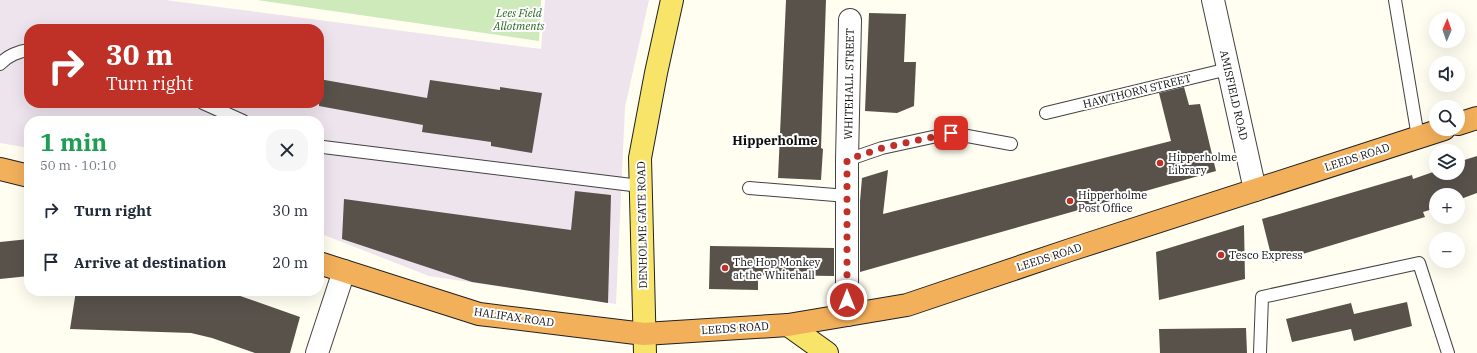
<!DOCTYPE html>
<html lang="en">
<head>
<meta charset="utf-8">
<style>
	:root { --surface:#fff; --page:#f6f6f7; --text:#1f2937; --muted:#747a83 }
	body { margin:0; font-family:"IBM Plex Serif",serif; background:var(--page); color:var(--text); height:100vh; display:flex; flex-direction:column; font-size:15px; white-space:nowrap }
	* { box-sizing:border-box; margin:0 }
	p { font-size:13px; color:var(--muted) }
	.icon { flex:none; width:22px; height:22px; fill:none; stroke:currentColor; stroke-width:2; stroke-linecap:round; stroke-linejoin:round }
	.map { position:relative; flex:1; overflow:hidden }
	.drawer { position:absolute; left:24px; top:116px; width:300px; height:180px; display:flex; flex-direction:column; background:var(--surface); border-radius:16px; box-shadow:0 4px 16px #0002 }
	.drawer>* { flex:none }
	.top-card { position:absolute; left:24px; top:24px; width:300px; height:84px; border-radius:16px; box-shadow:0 4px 16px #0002; background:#bf3027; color:#fff; overflow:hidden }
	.needle { width:26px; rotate:2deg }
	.controls { position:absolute; left:1429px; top:12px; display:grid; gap:8px }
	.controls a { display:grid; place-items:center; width:36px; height:36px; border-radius:50%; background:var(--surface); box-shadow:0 4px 16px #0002; font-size:20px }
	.pin { position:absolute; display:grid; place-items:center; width:34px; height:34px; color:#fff; margin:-17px; border-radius:8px; box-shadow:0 2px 6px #0006 }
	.me { position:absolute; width:44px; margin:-22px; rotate:0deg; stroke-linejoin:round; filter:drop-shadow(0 0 3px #0008) }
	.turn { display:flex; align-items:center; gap:14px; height:84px; padding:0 16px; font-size:18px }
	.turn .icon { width:52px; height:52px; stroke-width:2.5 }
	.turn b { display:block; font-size:28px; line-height:34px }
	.round { display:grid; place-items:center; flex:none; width:42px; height:42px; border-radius:16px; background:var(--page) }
	.head { display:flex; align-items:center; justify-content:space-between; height:68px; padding:0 16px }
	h1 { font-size:24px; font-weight:700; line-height:30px; color:#1e9e55 }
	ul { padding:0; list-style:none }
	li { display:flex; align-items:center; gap:12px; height:52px; padding:0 16px }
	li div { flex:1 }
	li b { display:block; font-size:15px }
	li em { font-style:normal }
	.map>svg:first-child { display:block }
	.industrial { fill:#ede4ed; fill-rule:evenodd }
	.green { fill:#ceeabb }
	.building { fill:#58524b }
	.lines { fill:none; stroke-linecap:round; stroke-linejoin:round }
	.lane-casing { stroke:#424242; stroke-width:14 }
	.street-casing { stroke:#424242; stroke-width:24 }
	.primary-casing { stroke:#202020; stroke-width:24 }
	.highway-casing { stroke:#202020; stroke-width:24 }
	.lane { stroke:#fff; stroke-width:12 }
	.street { stroke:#fff; stroke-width:22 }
	.primary { stroke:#f7e469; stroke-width:22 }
	.highway { stroke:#f3b05b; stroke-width:22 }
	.route { stroke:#bf3027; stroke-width:7; stroke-dasharray:0 12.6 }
	.poi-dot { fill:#bf3027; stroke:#fff; stroke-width:1.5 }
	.labels { text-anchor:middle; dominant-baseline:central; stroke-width:4; stroke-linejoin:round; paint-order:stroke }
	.park-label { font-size:11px; font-style:italic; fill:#26671f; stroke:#fff }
	.street-label { font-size:11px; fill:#0f0f0f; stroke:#fff }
	.poi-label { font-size:11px; fill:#0f0f0f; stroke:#fff; text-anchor:start }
	.quarter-label { font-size:13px; font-weight:bold; fill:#0f0f0f; stroke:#fff }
</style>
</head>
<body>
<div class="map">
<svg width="1477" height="353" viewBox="0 0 1477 353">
	<rect width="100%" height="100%" fill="#fffef1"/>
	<path class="industrial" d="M0,0h165l376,49 4,-49h104l-24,107 -9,197 -187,-28 -110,-43v-112h-290v27l-29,-5zM29,29h290v74h-290z"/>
	<polygon class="green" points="257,0 541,0 539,41"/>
	<g class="building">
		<polygon points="786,0 826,0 821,148 823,149 821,180 778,178"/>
		<polygon points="869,13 906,14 904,62 916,62 914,106 897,113 865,111"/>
		<polygon points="319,79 427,98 430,80 500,90 500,87 542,93 532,153 491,146 491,142 422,132 423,125 319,106"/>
		<polygon points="1184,87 1189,105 1200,104 1216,171 860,272 860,201 862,178 888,170 883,214 1171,141 1159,93"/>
		<polygon points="1477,156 1477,193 1458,200 1458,195 1436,195 1436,208 1423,212 1425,217 1273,263 1262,219 1412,175 1413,179 1436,171 1436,173 1458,173 1458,162"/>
		<polygon points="575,191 611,195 608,303 472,282 342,239 344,199 571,230"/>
		<polygon points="1244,225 1245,279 1159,300 1156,252"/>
		<polygon points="29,239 29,276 0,279 0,242"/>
		<polygon points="710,246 834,248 834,276 758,275 758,290 709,289"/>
		<polygon points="76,291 226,291 300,317 290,353 255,353 212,338 191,333 70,329"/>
		<polygon points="1407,302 1412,326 1354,341 1351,329 1292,342 1286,319 1351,303 1354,314"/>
		<polygon points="1246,328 1247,353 1160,353 1159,329"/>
	</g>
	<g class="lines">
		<defs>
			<g id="lane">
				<polyline points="1395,0 1418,137"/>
				<path d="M0,64c7,-8 19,-13 29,-14"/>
				<polyline points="203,103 243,121"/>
				<polyline points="1046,113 1228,69"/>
				<polyline points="323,147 640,186"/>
				<polyline points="847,160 882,148 951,133 1011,144"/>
				<polyline points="749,188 847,196"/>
				<polyline points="1260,353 1262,297 1419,263 1448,353"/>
			</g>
			<g id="street">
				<polyline points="1213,0 1255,190"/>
				<polyline points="847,315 847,160 850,20"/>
				<polyline points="317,353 344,271"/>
			</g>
			<g id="primary">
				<polyline points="788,325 827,353"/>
				<polyline points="645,353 640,158 656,73 672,0"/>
			</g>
			<g id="highway">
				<polyline points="1458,124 1477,118"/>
				<polyline points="0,169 29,176"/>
				<polyline points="319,263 479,314 644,334 788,325 907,305 1070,250 1444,129"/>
			</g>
		</defs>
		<use href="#lane" class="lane-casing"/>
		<use href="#street" class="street-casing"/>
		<use href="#primary" class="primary-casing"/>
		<use href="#highway" class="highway-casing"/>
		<use href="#lane" class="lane"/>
		<use href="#street" class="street"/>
		<use href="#primary" class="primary"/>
		<use href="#highway" class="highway"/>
	</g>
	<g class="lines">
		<polyline class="route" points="847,300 847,160 882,148 951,133"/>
	</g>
	<g class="poi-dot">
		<circle cx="1160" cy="163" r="4"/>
		<circle cx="1070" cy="201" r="4"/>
		<circle cx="1221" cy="255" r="4"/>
		<circle cx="725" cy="268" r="4"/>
	</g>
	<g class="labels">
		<g class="park-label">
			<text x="519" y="13">Lees Field<tspan x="519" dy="13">Allotments</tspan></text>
		</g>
		<g class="street-label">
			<text transform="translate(849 84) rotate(-89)">WHITEHALL STREET</text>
			<text transform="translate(1137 91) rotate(-14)">HAWTHORN STREET</text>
			<text transform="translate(1234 95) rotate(77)">AMISFIELD ROAD</text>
			<text transform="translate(1357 157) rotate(-18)">LEEDS ROAD</text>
			<text transform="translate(642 225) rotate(-91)">DENHOLME GATE ROAD</text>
			<text transform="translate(1049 257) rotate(-18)">LEEDS ROAD</text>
			<text transform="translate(514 317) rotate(8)">HALIFAX ROAD</text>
			<text transform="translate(735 328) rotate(-4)">LEEDS ROAD</text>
		</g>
		<g class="poi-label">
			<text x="1168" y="157">Hipperholme<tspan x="1168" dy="13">Library</tspan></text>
			<text x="1078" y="195">Hipperholme<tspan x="1078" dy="13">Post Office</tspan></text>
			<text x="1229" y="255">Tesco Express</text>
			<text x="733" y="262">The Hop Monkey<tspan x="733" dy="13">at the Whitehall</tspan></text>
		</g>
		<g class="quarter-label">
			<text x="775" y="140">Hipperholme</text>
		</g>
	</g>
</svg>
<div class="controls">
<a><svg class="needle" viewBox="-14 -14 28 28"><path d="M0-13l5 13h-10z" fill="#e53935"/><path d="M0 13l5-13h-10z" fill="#747a83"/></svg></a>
<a><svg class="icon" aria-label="sound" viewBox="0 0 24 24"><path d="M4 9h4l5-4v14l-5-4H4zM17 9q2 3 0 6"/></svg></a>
<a><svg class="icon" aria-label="search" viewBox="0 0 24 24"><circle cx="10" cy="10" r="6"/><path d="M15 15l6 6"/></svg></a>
<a><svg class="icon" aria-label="layers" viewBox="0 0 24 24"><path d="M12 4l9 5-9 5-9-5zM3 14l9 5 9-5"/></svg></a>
<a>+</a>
<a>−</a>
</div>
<div class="pin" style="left:951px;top:133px;background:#d93025"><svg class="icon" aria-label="arrive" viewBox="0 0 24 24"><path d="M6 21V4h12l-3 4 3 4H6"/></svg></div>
<svg class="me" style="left:847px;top:300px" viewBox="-20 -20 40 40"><circle r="17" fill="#bf3027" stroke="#fff" stroke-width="3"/><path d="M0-11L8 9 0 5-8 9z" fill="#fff"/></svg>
<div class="top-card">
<div class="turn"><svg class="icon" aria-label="right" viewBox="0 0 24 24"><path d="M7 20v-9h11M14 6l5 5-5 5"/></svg><div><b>30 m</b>Turn right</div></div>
</div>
<section class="drawer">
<div class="head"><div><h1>1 min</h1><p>50 m · 10:10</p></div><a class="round"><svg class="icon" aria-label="close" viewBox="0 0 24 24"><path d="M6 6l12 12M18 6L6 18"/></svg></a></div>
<ul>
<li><svg class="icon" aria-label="right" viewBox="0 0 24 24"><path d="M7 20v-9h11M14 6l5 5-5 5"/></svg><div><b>Turn right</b></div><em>30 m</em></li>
<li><svg class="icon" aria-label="arrive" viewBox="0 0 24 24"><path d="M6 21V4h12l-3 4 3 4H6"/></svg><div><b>Arrive at destination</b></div><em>20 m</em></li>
</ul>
</section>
</div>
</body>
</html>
